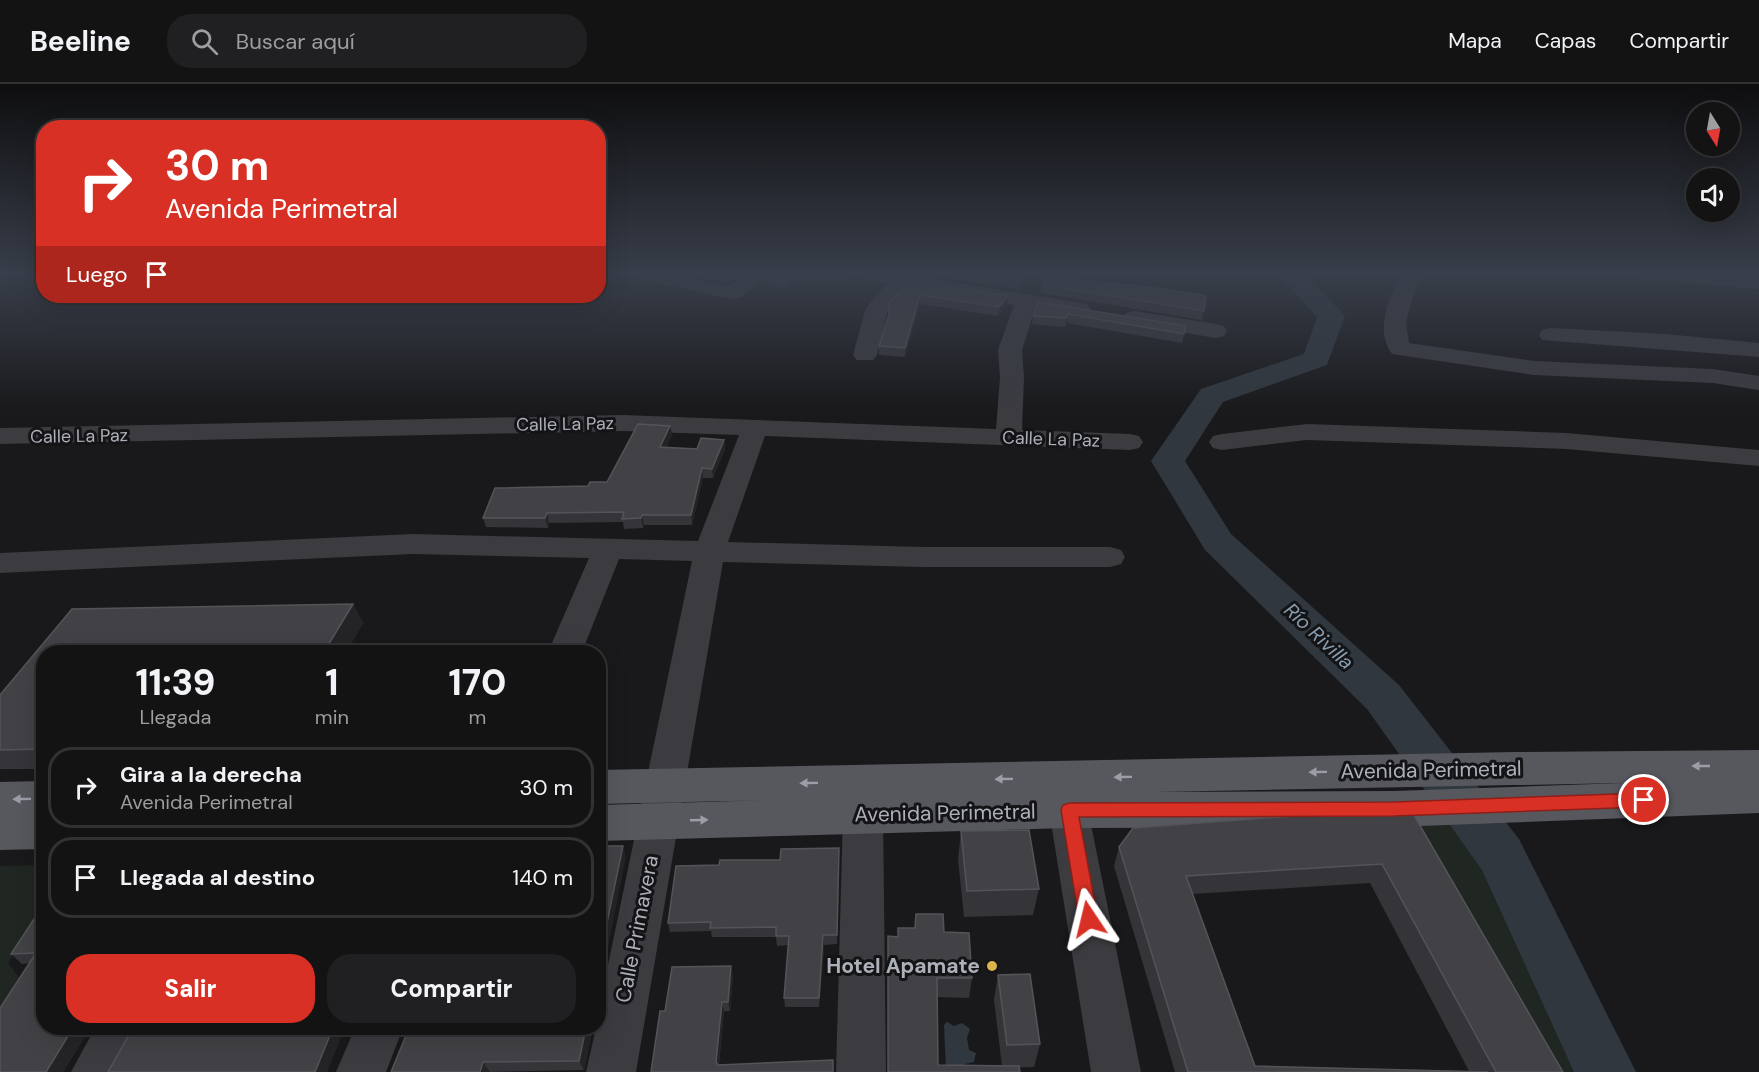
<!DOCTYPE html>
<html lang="es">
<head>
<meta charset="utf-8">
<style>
	:root { --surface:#131314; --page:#202022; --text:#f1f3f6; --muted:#9d9ea0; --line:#323234; --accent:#d93025 }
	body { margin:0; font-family:"DM Sans",sans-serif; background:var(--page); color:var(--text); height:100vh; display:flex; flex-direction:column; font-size:22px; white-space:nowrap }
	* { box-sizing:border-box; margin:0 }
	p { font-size:20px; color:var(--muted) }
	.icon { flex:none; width:33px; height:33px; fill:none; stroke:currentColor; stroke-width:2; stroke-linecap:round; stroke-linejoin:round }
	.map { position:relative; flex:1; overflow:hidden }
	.side { position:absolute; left:36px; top:561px; width:570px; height:390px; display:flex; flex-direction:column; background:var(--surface); border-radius:24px; box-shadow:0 6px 24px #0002,0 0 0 2px var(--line) }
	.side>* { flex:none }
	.banner { position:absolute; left:36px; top:36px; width:570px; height:183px; border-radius:24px; box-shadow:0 6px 24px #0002,0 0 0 2px var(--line); background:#d93025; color:#fff; overflow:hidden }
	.needle { width:39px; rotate:169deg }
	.fabs { position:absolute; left:1686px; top:18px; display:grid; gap:12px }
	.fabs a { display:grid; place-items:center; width:54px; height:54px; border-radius:50%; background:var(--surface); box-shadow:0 6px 24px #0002,0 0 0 2px var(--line); font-size:30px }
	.pin { position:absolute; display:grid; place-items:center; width:51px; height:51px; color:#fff; margin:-26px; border:3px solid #fff; border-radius:50%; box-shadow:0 2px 6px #0007 }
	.me { position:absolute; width:66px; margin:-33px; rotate:350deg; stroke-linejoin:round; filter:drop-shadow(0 0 4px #0008) }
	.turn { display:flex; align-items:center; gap:21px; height:126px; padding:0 30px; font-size:27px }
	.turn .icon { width:78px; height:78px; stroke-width:2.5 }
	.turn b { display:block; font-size:42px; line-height:51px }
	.then { display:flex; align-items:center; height:57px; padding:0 30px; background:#0003; gap:12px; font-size:22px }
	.eta { display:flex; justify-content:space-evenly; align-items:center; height:102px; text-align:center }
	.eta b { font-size:36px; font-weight:800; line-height:42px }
	.action { display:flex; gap:12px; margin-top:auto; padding:12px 30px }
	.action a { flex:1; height:69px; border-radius:24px; background:var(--accent); color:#fff; font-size:24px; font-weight:800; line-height:69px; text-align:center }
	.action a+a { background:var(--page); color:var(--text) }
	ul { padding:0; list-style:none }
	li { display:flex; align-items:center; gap:18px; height:81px; margin:0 12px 9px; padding:0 18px; border:3px solid var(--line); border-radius:24px }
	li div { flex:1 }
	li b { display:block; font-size:22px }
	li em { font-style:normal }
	header { display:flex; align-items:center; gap:36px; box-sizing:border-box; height:84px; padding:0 30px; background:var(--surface); border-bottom:2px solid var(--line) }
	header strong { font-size:28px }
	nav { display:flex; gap:33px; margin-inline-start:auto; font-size:21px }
	.search { width:420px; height:54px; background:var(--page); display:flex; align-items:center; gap:15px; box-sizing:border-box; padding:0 21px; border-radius:24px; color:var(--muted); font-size:22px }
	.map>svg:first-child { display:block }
	.green { fill:#202621 }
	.water { fill:#30373e }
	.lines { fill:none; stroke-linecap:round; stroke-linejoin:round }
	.river { fill:#30373e; fill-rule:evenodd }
	.minor { fill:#3b3b40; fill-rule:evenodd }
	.major { fill:#57585e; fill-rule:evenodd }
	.wall { fill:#353539; fill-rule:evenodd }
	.shaded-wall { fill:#242427 }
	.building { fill:#424246; stroke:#535458; stroke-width:1.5 }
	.oneway { fill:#9c9ea7 }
	.route { fill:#d93025; stroke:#8d1f18; stroke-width:1.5 }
	.poi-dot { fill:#deb34e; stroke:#141416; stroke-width:2 }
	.labels { text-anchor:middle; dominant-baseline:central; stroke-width:6; stroke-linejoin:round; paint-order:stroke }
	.street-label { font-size:18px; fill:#adb0b9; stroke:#141416 }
	.water-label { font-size:20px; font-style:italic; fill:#889cb0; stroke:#141416 }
	.near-street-label { font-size:21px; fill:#adb0b9; stroke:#141416 }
	.near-poi-label { font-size:21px; font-weight:bold; fill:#adb0b9; stroke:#141416; text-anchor:end }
</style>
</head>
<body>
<header>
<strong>Beeline</strong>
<div class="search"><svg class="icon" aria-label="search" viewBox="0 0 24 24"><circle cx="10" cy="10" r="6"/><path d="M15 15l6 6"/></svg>Buscar aquí</div>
<nav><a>Mapa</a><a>Capas</a><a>Compartir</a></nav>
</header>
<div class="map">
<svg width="1759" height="988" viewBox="0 0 1759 988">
	<rect width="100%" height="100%" fill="#19191b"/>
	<g class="green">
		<polygon points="1400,738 1471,741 1491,770 1596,988 1542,988"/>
		<polygon points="44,781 43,827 8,879 22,897 4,922 0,923 0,782"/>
	</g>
	<polygon class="water" points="947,938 954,942 962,939 970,945 967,954 969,966 976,969 974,978 965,980 966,987 946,988 944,941"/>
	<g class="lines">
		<polygon class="river" points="1278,190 1305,190 1345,232 1327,281 1223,318 1185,377 1231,450 1399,601 1519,755 1636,988 1574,988 1482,786 1367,625 1205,466 1151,377 1201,305 1304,270 1317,233"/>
		<g class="minor">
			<polygon points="631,190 669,190 728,202 747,190 770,190 740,214 732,215 634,194"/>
			<polygon points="860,190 905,190 1087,220 1090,225 1087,230 1079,232 1035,224 1022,266 1024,293 1022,346 1130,350 1139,352 1143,358 1139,364 1130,366 765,352 728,458 923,463 1110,463 1121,466 1125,473 1121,480 1110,483 923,483 723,478 636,988 586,988 596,944 598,944 598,929 692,477 619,475 582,568 548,568 589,474 413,470 0,489 0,469 413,450 698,457 739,351 623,347 0,360 0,344 623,331 996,345 1000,293 998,266 1014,221 907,202 888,225 877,271 873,276 857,276 853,271 866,224 887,199 863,194"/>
			<path d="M1400,190h20l-14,47 3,22 125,18 179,8 46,7v14l-46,-7 -179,-8 -142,-21c-18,-26 -2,-54 8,-80z"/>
			<polygon points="1638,190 1721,190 1759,193 1759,205 1648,196 1641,194"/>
			<polygon points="1134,227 1216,240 1224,242 1227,247 1224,252 1216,254 1126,239 1123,234 1126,229"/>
			<polygon points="1550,244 1666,250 1759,259 1759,273 1542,256 1539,251 1542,246"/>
			<polygon points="1307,340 1566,349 1759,366 1759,382 1566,365 1307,356 1222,366 1213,364 1209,358 1213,352 1222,350"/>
			<polygon points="1064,685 1078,690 1083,701 1141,988 1091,988 1045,701 1050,690"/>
			<polygon points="863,713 877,718 883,730 886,988 836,988 843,730 849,718"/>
			<polygon points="95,944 146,944 123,988 71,988"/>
			<polygon points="355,944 403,944 386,988 336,988"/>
		</g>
		<g class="major">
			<path d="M1759,666v63l-365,14 -325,1 -471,13v-36l176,-5 -176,4v-34l917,-18zM1623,699l-229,8 -239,1z"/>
			<polygon points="44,697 44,765 0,766 0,698"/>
		</g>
	</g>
	<g class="wall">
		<polygon points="682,190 744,190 728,199"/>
		<polygon points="763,190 855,190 843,201 802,197 788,207 761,200 760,192"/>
		<polygon points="927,190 1026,190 1025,198 1019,206 927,191"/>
		<polygon points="913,197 1007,221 998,232 920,220 905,273 879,271 879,262 888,234 888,226"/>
		<polygon points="1042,201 1204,227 1202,236 1041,209"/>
		<polygon points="1038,218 1186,242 1182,259 1067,239 1065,243 1032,240 1033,232"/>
		<polygon points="670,342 672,351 666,364 697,365 724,356 725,365 713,394 703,394 692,441 644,441 643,444 624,445 623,438 549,439 548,444 486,443 483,434 588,402 607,398"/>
		<polygon points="353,520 363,539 346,568 44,568 44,685 0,685 0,611 72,525"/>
		<path d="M1374,726l189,262h-388l-61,-206 5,-19zM1370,799l99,188 -214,-5 -63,-172z"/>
		<polygon points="961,747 1039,805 1033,831 964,833 958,775"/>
		<polygon points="839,764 837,860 824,861 819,923 785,923 784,914 788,861 777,862 776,853 712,853 711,847 670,848 668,839 719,781 780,776"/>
		<polygon points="44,820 90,944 63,988 0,988 29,879 22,880 11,870"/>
		<polygon points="916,830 944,848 972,894 969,914 937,913 938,981 1002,982 994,916 998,891 1040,960 1034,983 888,988 898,853 915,844"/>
		<polygon points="733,892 730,927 724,927 719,981 651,988"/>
		<polygon points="409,944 593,944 584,986 489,988 391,988"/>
	</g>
	<g class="shaded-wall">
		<polygon points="729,190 744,190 728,199 727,191"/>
		<polygon points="800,190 801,190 802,197 788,207 788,199"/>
		<polygon points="846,190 855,190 843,201 842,193"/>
		<polygon points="1026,190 1025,198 1019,206 1020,197"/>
		<polygon points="920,211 920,220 905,273 905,264"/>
		<polygon points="1008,212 1007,221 998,232 999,223"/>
		<polygon points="1068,230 1067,239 1065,243 1066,234"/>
		<polygon points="670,342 672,351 662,373 660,363"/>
		<polygon points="724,356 725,365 713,394 712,385"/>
		<polygon points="702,384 703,394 692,441 691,431"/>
		<polygon points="547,429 549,439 548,444 545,434"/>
		<polygon points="642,431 644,441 643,444 641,434"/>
		<polygon points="353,520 363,539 346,568 324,568"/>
		<polygon points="623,762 626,773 598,913 598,882"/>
		<polygon points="823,851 824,861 819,923 819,914"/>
		<polygon points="731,882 733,892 730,927 728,918"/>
		<polygon points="722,918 724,927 718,986 716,978"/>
		<polygon points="73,944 90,944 63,988 46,988"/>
		<polygon points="333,944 345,944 327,988 315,988"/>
		<polygon points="586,944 593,944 584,986 579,977"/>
		<polygon points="483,978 490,988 480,988"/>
	</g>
	<g class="building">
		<polygon points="763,190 800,190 788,199 760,192"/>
		<polygon points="812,190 846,190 842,193"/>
		<polygon points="971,190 1026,190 1020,197"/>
		<polygon points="1044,193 1149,203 1206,212 1204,227 1042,201"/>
		<polygon points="913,197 1008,212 999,223 920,211 905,264 879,262 890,227 888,226 890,217"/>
		<polygon points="1038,218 1186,242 1184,250 1068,230 1066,234 1033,232"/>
		<polygon points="638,340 670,342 660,363 697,365 701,354 724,356 712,385 702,384 691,431 642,431 641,434 622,435 624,428 547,429 545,434 483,434 495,404 588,402 590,398 607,398"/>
		<polygon points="353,520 324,568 44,568 44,665 0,666 0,611 72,525"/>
		<polygon points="1374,726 1411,726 1563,988 1496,988 1382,780 1186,792 1255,982 1488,988 1188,988 1119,763 1133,744"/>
		<polygon points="1029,746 1039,805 967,807 961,747"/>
		<polygon points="598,762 623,762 598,882"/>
		<polygon points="839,764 837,851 823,851 819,914 784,914 789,852 776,852 776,843 710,844 711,838 668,839 676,782 719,781 720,776 780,776 781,765"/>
		<polygon points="44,820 44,944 73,944 46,988 0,988 0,924 36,869 11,870"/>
		<polygon points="916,830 943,830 944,848 969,849 972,894 937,894 938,981 1019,982 1020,988 888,988 888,852 898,853 898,844 915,844"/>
		<polygon points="731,882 728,918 722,918 716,978 718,981 833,976 833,988 651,988 660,927 665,927 672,883"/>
		<polygon points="1030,890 1040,960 1007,961 998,891"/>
		<polygon points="133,944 333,944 315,988 108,988"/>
		<polygon points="409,944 586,944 579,977 483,978 480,988 391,988"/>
	</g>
	<defs><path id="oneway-solid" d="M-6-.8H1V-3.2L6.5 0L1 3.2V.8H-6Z" transform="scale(1.5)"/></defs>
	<g class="oneway">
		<use href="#oneway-solid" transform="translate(1701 682) rotate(180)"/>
		<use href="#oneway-solid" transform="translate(1318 688) rotate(179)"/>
		<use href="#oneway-solid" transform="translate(1123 693) rotate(179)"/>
		<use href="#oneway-solid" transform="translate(1004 695) rotate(179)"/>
		<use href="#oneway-solid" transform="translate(809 699) rotate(179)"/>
		<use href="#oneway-solid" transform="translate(22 715) rotate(179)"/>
		<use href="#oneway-solid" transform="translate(699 736) rotate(-2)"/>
	</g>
	<linearGradient id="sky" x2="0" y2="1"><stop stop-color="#0e0e0f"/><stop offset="0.58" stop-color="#383e4a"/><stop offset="1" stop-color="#383e4a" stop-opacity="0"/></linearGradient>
	<rect width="1759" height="328" fill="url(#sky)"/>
	<polygon class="route" points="1644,709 1650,711 1653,716 1650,721 1644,723 1394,732 1079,733 1098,835 1096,841 1089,844 1082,841 1079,835 1061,726 1063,721 1070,719 1394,718"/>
	<circle class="poi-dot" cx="992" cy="882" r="6"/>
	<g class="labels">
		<g class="street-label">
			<text transform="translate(565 340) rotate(-1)">Calle La Paz</text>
			<text transform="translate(79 352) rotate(-1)">Calle La Paz</text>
			<text transform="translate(1051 355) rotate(2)">Calle La Paz</text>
		</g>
		<g class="water-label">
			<text transform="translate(1319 552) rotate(43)">Río Rivilla</text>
		</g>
		<g class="near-street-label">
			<text transform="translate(1431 686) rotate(-1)">Avenida Perimetral</text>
			<text transform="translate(945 729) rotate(-1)">Avenida Perimetral</text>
			<text transform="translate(637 845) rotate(-79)">Calle Primavera</text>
		</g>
		<g class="near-poi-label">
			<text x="980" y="882">Hotel Apamate</text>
		</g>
	</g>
</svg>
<div class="fabs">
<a><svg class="needle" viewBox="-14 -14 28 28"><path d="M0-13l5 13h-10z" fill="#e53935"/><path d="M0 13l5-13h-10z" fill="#9d9ea0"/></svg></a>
<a><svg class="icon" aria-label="sound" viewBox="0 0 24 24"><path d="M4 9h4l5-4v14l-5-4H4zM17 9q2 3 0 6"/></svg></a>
</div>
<div class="pin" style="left:1644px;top:716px;background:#d93025"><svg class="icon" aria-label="arrive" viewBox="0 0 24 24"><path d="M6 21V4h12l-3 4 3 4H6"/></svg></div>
<svg class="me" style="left:1089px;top:835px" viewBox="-20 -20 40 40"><path d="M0-17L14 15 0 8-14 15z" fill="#d93025" stroke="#fff" stroke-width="4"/></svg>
<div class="banner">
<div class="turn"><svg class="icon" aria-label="right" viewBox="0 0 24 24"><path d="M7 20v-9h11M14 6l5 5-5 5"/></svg><div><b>30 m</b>Avenida Perimetral</div></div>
<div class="then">Luego<svg class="icon" aria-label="arrive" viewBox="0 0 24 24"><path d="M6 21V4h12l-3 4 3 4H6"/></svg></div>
</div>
<section class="side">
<div class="eta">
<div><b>11:39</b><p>Llegada</p></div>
<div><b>1</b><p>min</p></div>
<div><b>170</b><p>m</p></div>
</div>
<ul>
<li><svg class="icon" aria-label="right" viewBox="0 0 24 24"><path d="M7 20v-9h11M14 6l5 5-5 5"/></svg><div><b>Gira a la derecha</b><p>Avenida Perimetral</p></div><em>30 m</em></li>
<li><svg class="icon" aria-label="arrive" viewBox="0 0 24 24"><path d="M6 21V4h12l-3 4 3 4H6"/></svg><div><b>Llegada al destino</b></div><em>140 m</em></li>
</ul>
<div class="action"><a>Salir</a><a>Compartir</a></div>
</section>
</div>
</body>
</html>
